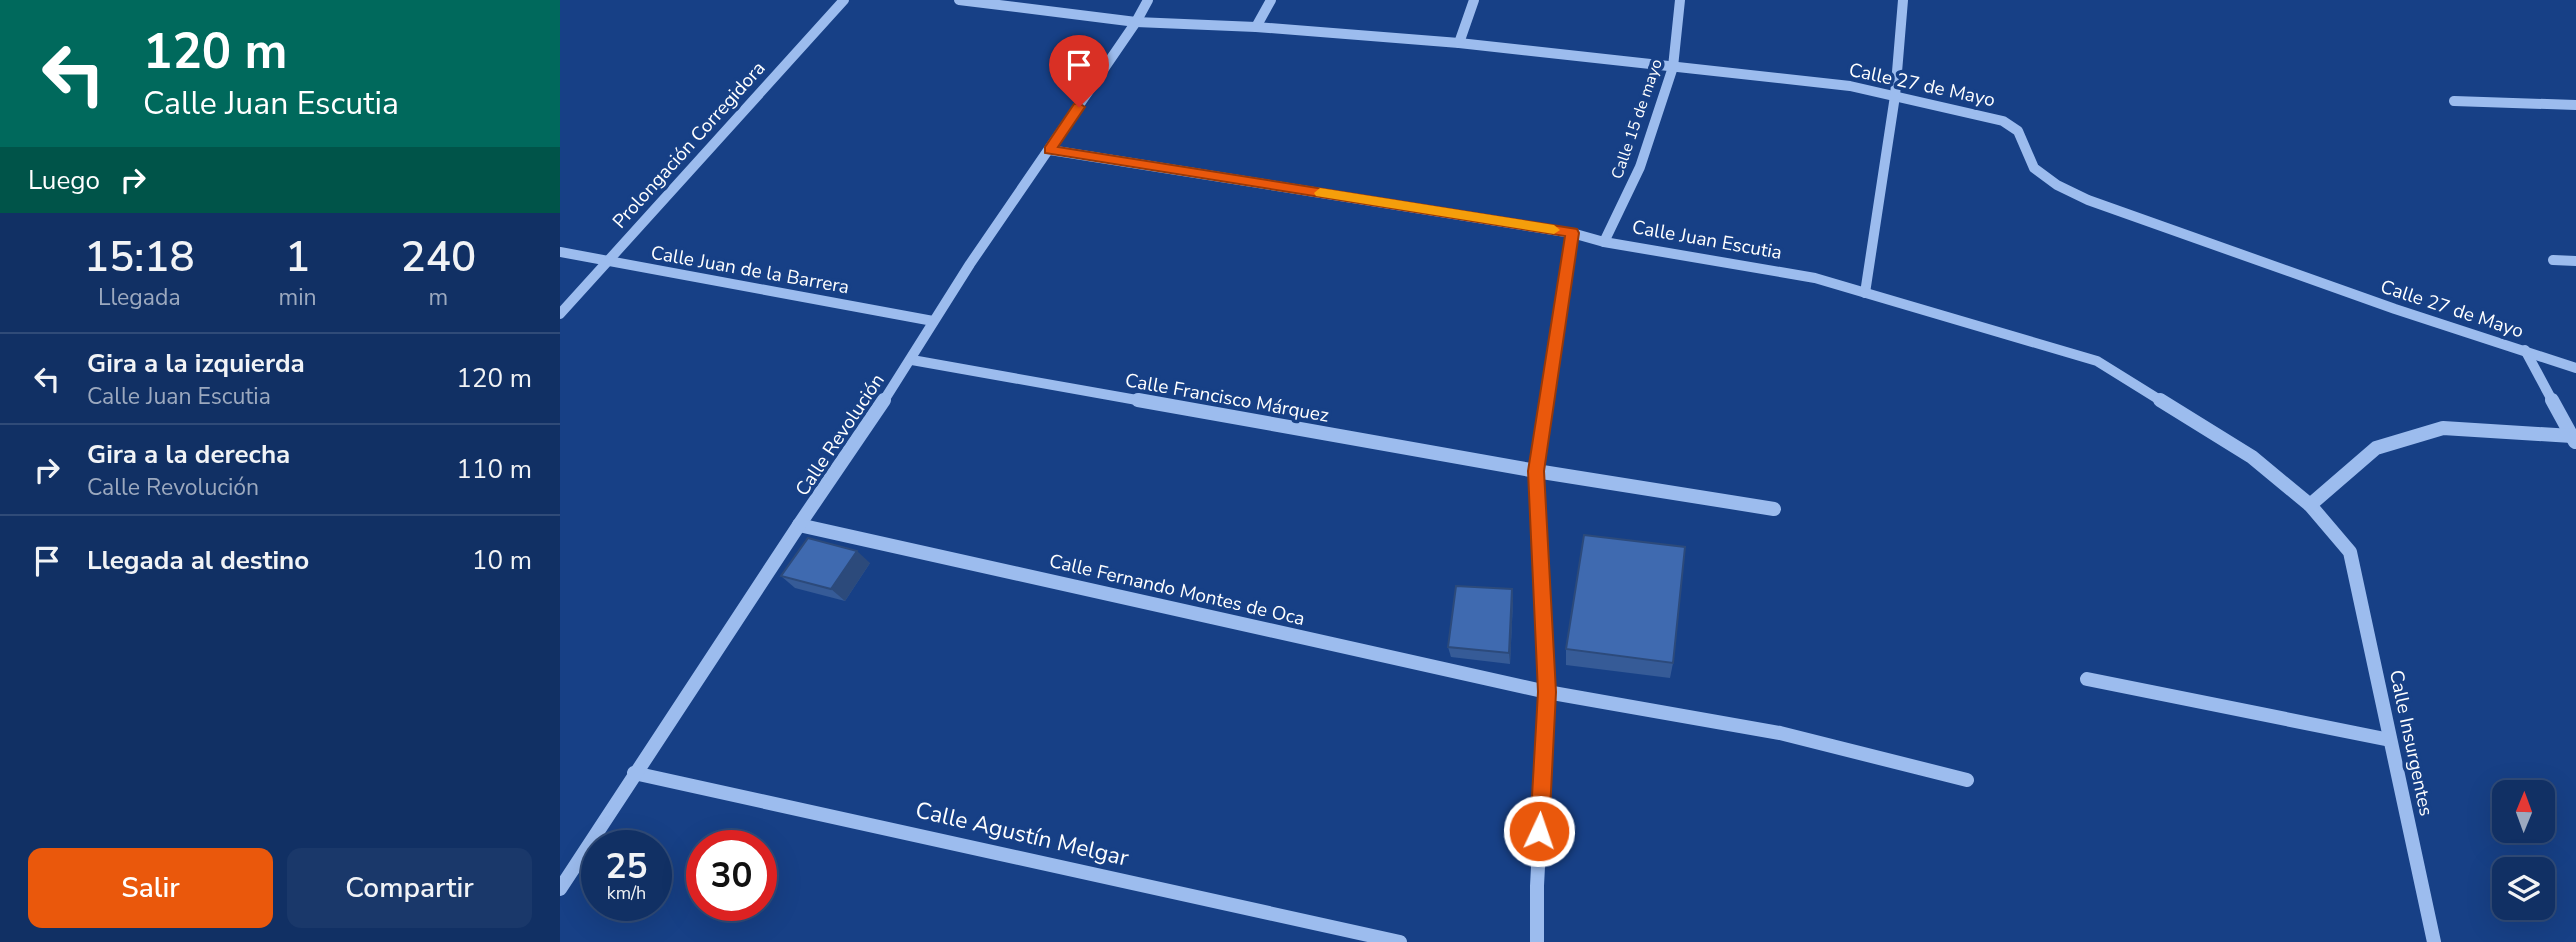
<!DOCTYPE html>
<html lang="es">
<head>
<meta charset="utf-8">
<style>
	:root { --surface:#113064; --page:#1a386a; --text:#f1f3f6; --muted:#9ca9bf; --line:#304b78; --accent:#ea580c }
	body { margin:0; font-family:"Nunito Sans",sans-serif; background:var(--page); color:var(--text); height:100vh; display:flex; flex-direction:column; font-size:26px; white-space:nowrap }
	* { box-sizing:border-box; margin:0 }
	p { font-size:23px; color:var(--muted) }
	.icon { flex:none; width:38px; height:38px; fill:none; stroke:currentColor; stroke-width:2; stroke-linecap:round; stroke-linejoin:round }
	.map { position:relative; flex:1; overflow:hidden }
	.drawer { display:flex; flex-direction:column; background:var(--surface); width:560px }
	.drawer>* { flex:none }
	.guide { background:#00695c; color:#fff; overflow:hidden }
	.needle { width:46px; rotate:1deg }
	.controls { position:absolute; left:1932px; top:780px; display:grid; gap:14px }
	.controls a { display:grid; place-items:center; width:63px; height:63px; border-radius:14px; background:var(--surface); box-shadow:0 7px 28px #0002,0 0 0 2px var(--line); font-size:35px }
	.speed { position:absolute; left:21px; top:830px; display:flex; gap:14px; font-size:35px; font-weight:700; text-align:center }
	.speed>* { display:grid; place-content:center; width:91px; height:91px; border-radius:50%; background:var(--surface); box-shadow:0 7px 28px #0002,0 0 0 2px var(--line); line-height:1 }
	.speed small { font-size:18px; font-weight:400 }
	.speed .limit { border:10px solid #d22; background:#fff; color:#111 }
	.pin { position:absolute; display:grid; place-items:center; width:60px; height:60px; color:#fff; margin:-72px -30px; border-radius:50% 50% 50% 0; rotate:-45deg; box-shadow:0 0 7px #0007 }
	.pin .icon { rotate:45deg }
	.me { position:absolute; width:77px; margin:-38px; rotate:3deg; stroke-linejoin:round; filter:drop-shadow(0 0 5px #0008) }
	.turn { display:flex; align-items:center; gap:24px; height:147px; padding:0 28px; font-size:32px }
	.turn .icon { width:91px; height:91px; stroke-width:2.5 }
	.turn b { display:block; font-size:49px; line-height:60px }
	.then { display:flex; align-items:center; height:66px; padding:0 28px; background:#0003; gap:14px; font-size:26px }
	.eta { display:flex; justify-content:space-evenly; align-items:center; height:119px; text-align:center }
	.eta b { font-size:42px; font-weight:600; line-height:49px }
	.button { display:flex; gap:14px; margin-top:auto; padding:14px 28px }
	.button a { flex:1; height:80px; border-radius:14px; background:var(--accent); color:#fff; font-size:28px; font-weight:600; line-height:80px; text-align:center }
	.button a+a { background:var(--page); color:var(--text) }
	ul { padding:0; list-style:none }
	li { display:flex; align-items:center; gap:21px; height:91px; padding:0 28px; border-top:2px solid var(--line) }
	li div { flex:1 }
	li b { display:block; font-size:26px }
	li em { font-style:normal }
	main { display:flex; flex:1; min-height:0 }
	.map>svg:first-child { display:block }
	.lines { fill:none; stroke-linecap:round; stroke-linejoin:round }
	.minor-far1 { stroke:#9cbcee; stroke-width:10 }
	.minor { stroke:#9cbcee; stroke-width:14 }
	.wall { fill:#365b97 }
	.shaded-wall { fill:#2c4a7b }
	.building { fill:#3f6ab0; stroke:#2c4a7b; stroke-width:2 }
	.route { fill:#ea580c; stroke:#983908; stroke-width:2 }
	.slow { fill:#f59e0b }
	.labels { text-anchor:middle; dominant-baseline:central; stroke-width:7; stroke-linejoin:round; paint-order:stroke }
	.far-street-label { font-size:16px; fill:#fff; stroke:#174086 }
	.street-label { font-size:19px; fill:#fff; stroke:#174086 }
	.near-street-label { font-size:23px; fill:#fff; stroke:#174086 }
</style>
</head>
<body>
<main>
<section class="drawer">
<div class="guide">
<div class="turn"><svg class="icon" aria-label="left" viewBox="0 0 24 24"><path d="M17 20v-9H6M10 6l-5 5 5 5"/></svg><div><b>120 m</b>Calle Juan Escutia</div></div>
<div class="then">Luego<svg class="icon" aria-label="right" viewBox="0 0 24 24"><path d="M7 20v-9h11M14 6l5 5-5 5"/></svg></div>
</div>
<div class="eta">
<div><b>15:18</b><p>Llegada</p></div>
<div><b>1</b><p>min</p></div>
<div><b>240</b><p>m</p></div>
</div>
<ul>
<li><svg class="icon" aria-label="left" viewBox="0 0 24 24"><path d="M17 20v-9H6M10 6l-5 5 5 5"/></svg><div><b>Gira a la izquierda</b><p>Calle Juan Escutia</p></div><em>120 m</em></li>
<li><svg class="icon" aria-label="right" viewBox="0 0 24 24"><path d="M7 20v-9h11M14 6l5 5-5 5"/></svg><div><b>Gira a la derecha</b><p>Calle Revolución</p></div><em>110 m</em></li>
<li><svg class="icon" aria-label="arrive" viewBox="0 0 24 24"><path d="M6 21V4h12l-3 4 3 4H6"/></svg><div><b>Llegada al destino</b></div><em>10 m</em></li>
</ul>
<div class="button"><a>Salir</a><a>Compartir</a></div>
</section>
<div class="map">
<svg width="2016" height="942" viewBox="0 0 2016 942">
	<rect width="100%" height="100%" fill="#174086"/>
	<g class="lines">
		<g class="minor-far1">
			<polyline points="399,0 576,22 696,27 899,43 1290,86 1443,121 1458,131 1474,168 1497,185 1528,200 1835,309 2016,368"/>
			<polyline points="696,27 711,0"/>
			<polyline points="899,43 914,0"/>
			<polyline points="1894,101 2016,105"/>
			<polyline points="490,150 1012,233 1044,242 1255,278 1537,361 1603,402"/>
			<polyline points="1044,242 1080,167 1113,67 1120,0"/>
			<polyline points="0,252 373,321"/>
			<polyline points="1993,260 2016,261"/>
			<polyline points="1305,293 1335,96 1343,0"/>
			<polyline points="0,314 284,0"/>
			<polyline points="1965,350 1993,402"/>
			<polyline points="352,360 588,402"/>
			<polyline points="323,402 410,264 576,22 588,0"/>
			<polyline points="986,402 1012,233"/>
		</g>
		<g class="minor">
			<polyline points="578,400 976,471 1214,509"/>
			<polyline points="1600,400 1692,457 1750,505 1790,552 1874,942"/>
			<polyline points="1992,400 2015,442"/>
			<polyline points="1750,505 1816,448 1883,428 2012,436"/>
			<polyline points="239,525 987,692 1220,733 1407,780"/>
			<polyline points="1527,679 1830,740"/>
			<polyline points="74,773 840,942"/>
			<polyline points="0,889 239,525 324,400"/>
			<polyline points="977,942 977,886 987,692 976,471 987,400"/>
		</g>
	</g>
	<g class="wall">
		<polygon points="310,563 285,601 235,588 221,576"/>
		<polygon points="952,589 953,601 950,664 891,657 888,647"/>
		<polygon points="1006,649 1113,663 1110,678 1006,665"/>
	</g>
	<g class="shaded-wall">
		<polygon points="297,551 310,563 285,601 271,589"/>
		<polygon points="952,589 953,601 950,664 949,653"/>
	</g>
	<g class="building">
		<polygon points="1024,535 1125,547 1113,663 1006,649"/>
		<polygon points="248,538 297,551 271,589 221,576"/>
		<polygon points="896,586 952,589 949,653 888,647"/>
	</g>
	<polygon class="route" points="519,103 525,107 498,147 1017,229 1019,233 984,471 996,692 989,831 986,838 979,841 973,838 970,831 978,692 968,471 1005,236 485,153 485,147 514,104"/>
	<polygon class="slow" points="760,188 994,225 1000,230 994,234 756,196 754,193"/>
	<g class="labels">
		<g class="far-street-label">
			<text transform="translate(1077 119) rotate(-71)">Calle 15 de mayo</text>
		</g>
		<g class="street-label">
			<text transform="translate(1362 85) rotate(12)">Calle 27 de Mayo</text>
			<text transform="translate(129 145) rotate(-48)">Prolongación Corregidora</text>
			<text transform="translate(1147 240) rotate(10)">Calle Juan Escutia</text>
			<text transform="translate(190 270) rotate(10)">Calle Juan de la Barrera</text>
			<text transform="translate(1892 309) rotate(18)">Calle 27 de Mayo</text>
			<text transform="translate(667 398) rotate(10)">Calle Francisco Márquez</text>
			<text transform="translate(280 435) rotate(-56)">Calle Revolución</text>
			<text transform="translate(617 590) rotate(13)">Calle Fernando Montes de Oca</text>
			<text transform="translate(1851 743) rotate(78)">Calle Insurgentes</text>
		</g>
		<g class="near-street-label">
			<text transform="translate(462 834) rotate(13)">Calle Agustín Melgar</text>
		</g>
	</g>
</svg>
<div class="controls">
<a><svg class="needle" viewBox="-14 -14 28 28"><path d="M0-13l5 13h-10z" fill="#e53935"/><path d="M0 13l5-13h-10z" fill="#9ca9bf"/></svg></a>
<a><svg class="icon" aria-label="layers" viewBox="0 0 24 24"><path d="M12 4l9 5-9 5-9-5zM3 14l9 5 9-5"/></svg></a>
</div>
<div class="speed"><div>25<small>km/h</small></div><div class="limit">30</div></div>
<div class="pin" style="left:519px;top:107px;background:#d93025"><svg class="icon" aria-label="arrive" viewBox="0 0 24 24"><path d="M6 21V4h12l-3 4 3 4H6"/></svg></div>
<svg class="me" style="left:979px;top:831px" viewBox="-20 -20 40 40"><circle r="17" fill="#ea580c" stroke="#fff" stroke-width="3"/><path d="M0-11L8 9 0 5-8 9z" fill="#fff"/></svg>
</div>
</main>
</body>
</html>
